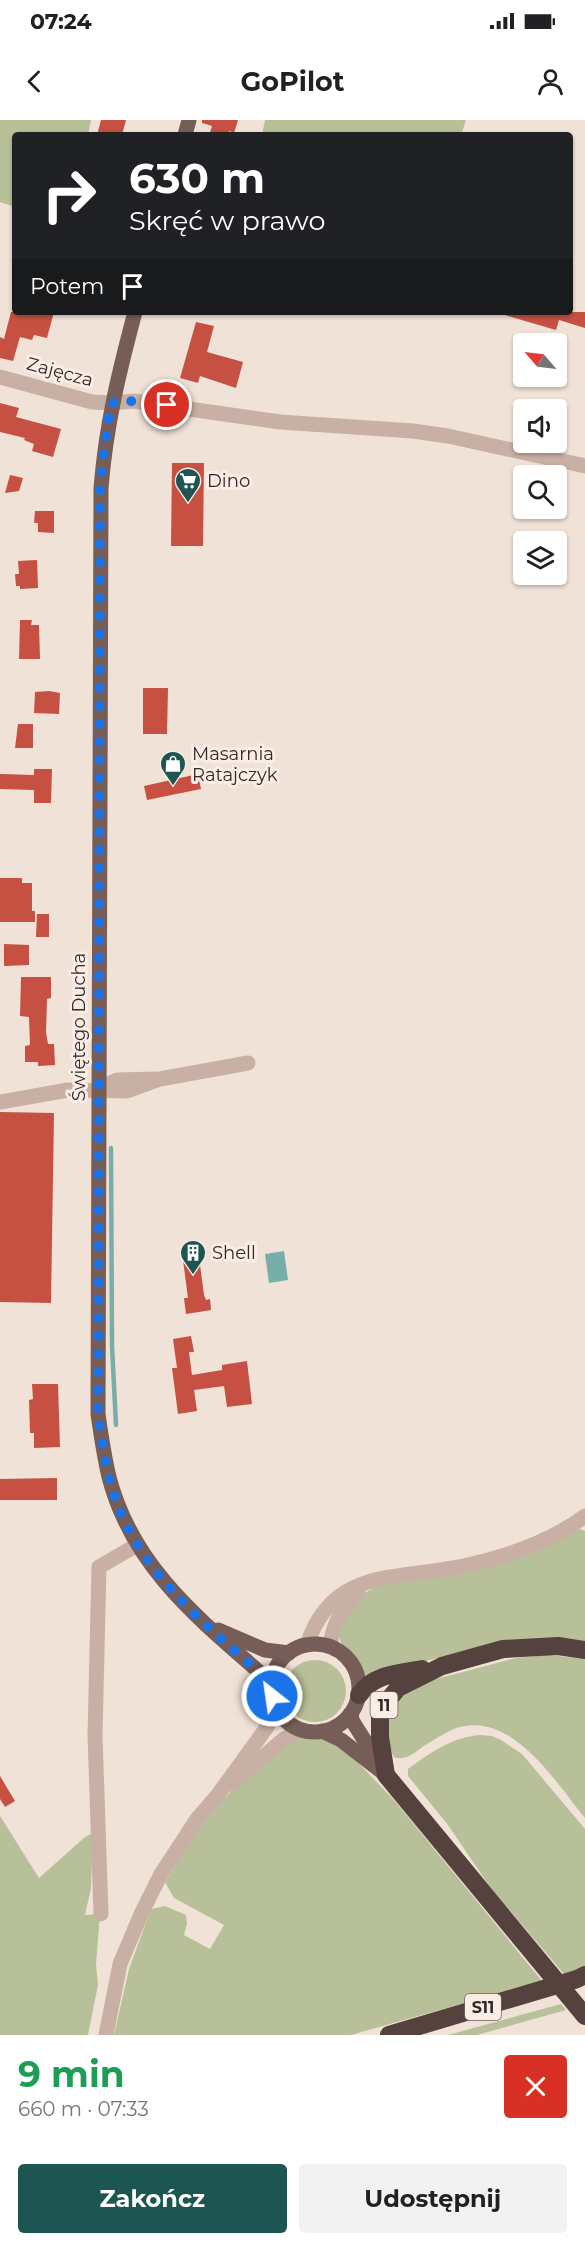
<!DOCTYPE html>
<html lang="pl">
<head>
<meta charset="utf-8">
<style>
	:root { --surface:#fff; --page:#f2f2f2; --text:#202124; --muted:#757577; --accent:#1c5552 }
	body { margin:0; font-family:Montserrat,sans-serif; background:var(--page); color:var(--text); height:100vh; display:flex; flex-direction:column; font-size:22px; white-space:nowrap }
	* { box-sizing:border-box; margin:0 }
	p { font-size:20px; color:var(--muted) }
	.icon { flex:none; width:33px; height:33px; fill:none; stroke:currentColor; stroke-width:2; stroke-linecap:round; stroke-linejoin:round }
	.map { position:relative; height:1915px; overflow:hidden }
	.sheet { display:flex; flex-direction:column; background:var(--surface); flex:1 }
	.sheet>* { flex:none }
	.guide { position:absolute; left:12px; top:12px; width:561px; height:183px; border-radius:6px; box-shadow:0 2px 4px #0004; background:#202124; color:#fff; overflow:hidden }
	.needle { width:39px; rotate:298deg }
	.controls { position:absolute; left:513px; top:213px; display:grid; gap:12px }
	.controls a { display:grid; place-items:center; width:54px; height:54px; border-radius:6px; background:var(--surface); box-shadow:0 2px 4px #0004; font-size:30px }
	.pin { position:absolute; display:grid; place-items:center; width:51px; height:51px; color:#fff; margin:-26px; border:3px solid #fff; border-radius:50%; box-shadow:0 2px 6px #0007 }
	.me { position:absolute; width:66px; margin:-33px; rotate:330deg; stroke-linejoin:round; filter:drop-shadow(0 0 4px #0008) }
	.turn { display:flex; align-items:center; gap:21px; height:126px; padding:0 18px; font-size:27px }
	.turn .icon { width:78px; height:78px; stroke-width:2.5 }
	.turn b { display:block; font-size:42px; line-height:51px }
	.then { display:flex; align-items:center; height:57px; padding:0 18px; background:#0003; gap:12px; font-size:22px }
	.round { display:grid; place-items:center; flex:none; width:63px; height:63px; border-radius:6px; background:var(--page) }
	.headline { display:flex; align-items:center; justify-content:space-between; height:102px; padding:0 18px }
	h1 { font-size:36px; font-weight:700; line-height:45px; color:#1e9e55 }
	.button { display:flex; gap:12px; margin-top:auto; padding:12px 18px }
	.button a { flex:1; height:69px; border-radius:6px; background:var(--accent); color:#fff; font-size:24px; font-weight:700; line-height:69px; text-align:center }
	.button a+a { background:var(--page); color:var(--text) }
	.status { display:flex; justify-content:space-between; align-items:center; height:42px; padding:0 30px; background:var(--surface); direction:ltr }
	.status svg { height:16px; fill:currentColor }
	header { display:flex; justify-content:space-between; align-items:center; height:78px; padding:0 18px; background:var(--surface); font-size:27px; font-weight:700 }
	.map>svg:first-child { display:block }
	.green { fill:#b8c099 }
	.water { fill:#78aea9 }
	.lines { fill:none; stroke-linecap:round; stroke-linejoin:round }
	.stream { stroke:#78aea9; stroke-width:4.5 }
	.building { fill:#c65042 }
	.minor { stroke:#c9b0a5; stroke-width:15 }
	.major { stroke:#765d57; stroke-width:15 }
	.highway { stroke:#55413d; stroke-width:18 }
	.highway-bridge { stroke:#55413d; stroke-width:18 }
	.route { stroke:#1a73e8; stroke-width:10; stroke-dasharray:0 18 }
	.labels { text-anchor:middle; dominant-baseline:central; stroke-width:6; stroke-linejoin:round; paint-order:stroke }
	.shield { fill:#f9ede5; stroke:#6f645f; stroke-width:1.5 }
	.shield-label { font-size:16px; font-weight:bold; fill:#342926 }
	.street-label { font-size:18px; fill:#342926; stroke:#f9ede5 }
	.poi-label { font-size:18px; fill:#342926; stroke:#f9ede5; text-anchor:start }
</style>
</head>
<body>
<div class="status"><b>07:24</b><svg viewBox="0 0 49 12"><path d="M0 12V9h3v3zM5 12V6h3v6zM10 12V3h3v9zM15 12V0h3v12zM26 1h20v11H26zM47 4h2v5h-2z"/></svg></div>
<header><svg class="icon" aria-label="back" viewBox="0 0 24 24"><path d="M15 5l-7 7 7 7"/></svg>GoPilot<svg class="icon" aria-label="person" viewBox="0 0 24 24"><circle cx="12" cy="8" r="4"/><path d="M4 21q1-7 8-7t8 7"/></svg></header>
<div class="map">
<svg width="585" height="1915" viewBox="0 0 585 1915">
	<rect width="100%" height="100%" fill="#f1e2d8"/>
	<g class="green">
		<polygon points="0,0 91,0 88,15 15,15 15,87 0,82"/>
		<polygon points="265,0 466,0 461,15 262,15"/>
		<path d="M580,1409l5,2v111l-135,13 -83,21 -7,-2c-10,-23 -28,-29 -19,-58 2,-5 8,-9 12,-13 24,-26 62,-22 94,-27 20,-3 39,-8 58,-14 24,-8 52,-30 75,-33z"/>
		<path d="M549,1535l36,4v159c-29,-35 -71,-105 -125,-91 -11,3 -23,11 -33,17 -10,6 -20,18 -33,13l-8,-17 4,-34 27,-22 99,-26z"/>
		<circle cx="315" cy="1571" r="31"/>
		<path d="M480,1615l12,1 9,4 21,14 63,75v138l-21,7 -74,-87 -42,-62 -40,-49v-7c22,-16 44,-32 72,-34z"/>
		<polygon points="296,1617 319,1617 347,1631 394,1680 542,1861 351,1915 114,1915 129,1849 151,1789 165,1786 186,1795 187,1804 184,1815 210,1829 224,1805 174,1778 165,1762 199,1708 238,1663"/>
		<polygon points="0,1696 39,1758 85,1717 93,1713 91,1768 85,1795 100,1794 96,1844 98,1865 88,1915 0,1915"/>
		<polygon points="561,1884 566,1890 477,1915 448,1915"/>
	</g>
	<polygon class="water" points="284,1131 288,1160 269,1163 265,1134"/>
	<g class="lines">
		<polyline class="stream" points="111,1028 112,1226 116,1305"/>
	</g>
	<g class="building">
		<polygon points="101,0 126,0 122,15 97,15"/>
		<polygon points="202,0 238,0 234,13 229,11 228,15 210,12 212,6 202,3"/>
		<polygon points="11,192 54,192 47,218 34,215 32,220 20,217 13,241 0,238 0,217 4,219"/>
		<polygon points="506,192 585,192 585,208 559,200 556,210 505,195"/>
		<polygon points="196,202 214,206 207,232 243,242 236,268 200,256 198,263 180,258"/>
		<polygon points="0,283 19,288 16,297 61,309 53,337 32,331 34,324 24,320 25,318 0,312"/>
		<polygon points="172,343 204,343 203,426 171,426"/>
		<polygon points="10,355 23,358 19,371 5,373"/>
		<polygon points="35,391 54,391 54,413 38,412 38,403 34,403"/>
		<polygon points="37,440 38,468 20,469 20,466 16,466 15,454 19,454 18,441"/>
		<polygon points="20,500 32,500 31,505 39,505 40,539 19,539"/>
		<polygon points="143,568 168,568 167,614 143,614"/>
		<polygon points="49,571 60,573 59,594 34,593 35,572"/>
		<polygon points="18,604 33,604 33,628 15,628"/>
		<polygon points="34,649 52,649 51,683 34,683 34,670 0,669 0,654 34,655"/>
		<polygon points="198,654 201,669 147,680 144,666"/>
		<polygon points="0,758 22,758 22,763 32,763 32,791 35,791 35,802 0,802"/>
		<polygon points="37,794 49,794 49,817 36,817"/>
		<polygon points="4,824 29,825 29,845 4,846"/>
		<polygon points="21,857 51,857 51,878 47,879 46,912 48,924 54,924 55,945 38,946 38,942 25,942 25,926 30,925 29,897 20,896"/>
		<polygon points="0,992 54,993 51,1183 0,1182"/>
		<polygon points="199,1137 204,1175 206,1180 210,1179 211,1190 186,1194 184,1178 188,1178 183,1140"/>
		<polygon points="191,1216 194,1232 189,1232 192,1255 222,1250 222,1245 247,1241 252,1284 227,1287 224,1266 194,1270 197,1291 178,1294 172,1248 177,1248 173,1219"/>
		<polygon points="32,1264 58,1264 60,1327 34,1328 34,1313 30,1313 29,1280 33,1279"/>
		<polygon points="57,1358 57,1380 0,1380 0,1359"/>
		<polygon points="0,1656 15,1681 5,1687 0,1679"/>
	</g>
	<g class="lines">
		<g class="minor">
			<polyline points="0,257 92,282 111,283 134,281 280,302 413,311 448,316 585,346"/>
			<polyline points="98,969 117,960 156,959"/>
			<polyline points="0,982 68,970 127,971 160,959 248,943"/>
			<path d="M307,1525c25,-78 91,-65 156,-79 42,-9 87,-24 122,-50"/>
			<path d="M330,1526c3,-23 12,-37 28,-54"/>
			<polyline points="231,1664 284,1619 300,1609"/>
			<polyline points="101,1794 95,1615 99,1447 137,1425"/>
			<polyline points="106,1915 120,1844 142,1792 161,1754 197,1699 217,1676 267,1607 272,1593 274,1582"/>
		</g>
		<g class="major">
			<polyline points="185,15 189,0"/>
			<path d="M135,192c-16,60 -29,113 -34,176l-3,926c3,21 6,42 11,63 24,93 95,146 163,206"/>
			<polyline points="218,1510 265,1530 289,1533"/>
			<circle cx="315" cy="1568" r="44"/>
			<polyline points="350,1594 353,1602 380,1645"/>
			<polyline points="322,1611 341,1620 386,1655"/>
		</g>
		<g class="highway">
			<path d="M359,1575c14,-21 40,-22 63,-26"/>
			<polyline points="523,1821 386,1655 380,1617 380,1597 386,1583 398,1568 442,1546 503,1529 558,1526 585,1530"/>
			<polyline points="389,1915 577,1859 585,1855"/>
		</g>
		<polyline class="highway-bridge" points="523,1821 585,1896"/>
	</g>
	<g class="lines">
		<path class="route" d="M167,285l-33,-4 -23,2 -7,46 -4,39 -2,926c3,21 6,42 11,63 23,93 95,146 163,206v13"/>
	</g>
	<defs>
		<symbol id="supermarket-pin" viewBox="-11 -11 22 30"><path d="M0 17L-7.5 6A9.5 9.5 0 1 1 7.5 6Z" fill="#1c5552" stroke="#f9ede5"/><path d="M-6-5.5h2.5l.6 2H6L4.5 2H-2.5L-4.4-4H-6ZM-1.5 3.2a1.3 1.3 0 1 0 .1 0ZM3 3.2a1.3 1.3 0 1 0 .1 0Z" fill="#fff"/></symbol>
		<symbol id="shop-pin" viewBox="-11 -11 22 30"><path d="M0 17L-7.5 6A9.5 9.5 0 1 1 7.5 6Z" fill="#1c5552" stroke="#f9ede5"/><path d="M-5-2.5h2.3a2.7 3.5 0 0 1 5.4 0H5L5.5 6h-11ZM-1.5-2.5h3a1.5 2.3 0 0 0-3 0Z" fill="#fff"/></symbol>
		<symbol id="building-pin" viewBox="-11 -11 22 30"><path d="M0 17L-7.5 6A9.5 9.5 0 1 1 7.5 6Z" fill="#1c5552" stroke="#f9ede5"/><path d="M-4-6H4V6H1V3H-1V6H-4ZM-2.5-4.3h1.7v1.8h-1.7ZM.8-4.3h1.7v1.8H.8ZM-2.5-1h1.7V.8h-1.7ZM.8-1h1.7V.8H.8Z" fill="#fff"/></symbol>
	</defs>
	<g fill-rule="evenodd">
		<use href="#supermarket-pin" x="173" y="346" width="30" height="40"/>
		<use href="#shop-pin" x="158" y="629" width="30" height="40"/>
		<use href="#building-pin" x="178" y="1118" width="30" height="40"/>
	</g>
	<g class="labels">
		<g class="shield">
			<rect x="370.5" y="1572" width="27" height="26" rx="4.5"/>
			<rect x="465" y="1874" width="36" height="26" rx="4.5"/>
		</g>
		<g class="shield-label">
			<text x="384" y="1585">11</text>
			<text x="483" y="1887">S11</text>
		</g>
		<g class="street-label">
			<text transform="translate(60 252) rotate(15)">Zajęcza</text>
			<text transform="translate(79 907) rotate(-90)">Świętego Ducha</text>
		</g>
		<g class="poi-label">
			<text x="207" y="361">Dino</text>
			<text x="192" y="634">Masarnia<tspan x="192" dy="21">Ratajczyk</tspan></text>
			<text x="212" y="1133">Shell</text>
		</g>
	</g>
</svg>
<div class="controls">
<a><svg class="needle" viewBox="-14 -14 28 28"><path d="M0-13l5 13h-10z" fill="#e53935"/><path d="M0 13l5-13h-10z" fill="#757577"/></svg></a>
<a><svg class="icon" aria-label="sound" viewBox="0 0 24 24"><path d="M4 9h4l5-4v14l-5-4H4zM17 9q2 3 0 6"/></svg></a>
<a><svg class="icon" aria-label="search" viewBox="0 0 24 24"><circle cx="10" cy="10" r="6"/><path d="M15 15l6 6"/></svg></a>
<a><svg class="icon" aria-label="layers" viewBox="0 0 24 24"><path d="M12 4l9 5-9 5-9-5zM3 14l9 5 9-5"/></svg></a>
</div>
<div class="pin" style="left:167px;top:285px;background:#d93025"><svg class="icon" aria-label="arrive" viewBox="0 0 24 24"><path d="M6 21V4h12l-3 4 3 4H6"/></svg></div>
<svg class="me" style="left:272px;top:1576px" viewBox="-20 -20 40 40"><circle r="17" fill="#1a73e8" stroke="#fff" stroke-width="3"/><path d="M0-11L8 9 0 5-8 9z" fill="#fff"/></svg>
<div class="guide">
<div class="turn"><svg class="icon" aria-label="right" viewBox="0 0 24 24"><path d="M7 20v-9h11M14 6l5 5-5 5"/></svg><div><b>630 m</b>Skręć w prawo</div></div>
<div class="then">Potem<svg class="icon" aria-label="arrive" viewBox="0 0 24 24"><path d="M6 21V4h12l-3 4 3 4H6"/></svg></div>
</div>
</div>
<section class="sheet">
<div class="headline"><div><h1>9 min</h1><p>660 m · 07:33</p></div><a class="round" style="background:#d93025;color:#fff"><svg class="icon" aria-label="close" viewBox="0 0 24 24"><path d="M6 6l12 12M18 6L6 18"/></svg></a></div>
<div class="button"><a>Zakończ</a><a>Udostępnij</a></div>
</section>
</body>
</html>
